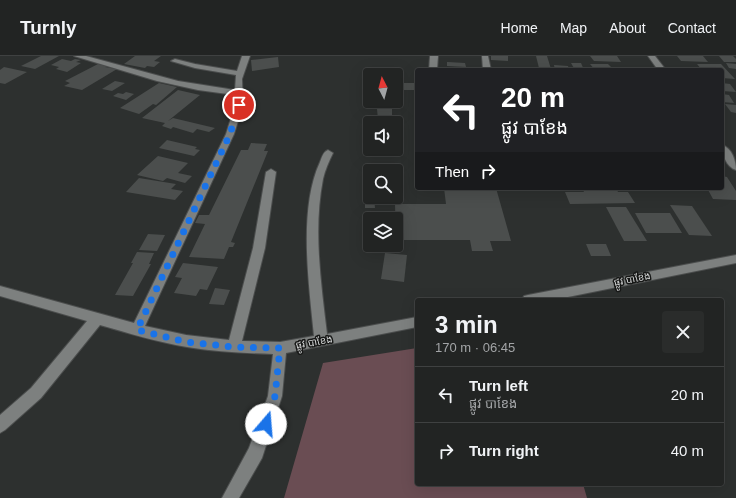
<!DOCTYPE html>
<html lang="en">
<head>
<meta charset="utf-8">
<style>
	:root { --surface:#222423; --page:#2a2c2b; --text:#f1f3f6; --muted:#a2a4a6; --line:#3f4141 }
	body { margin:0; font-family:Arial,"Noto Sans Khmer",sans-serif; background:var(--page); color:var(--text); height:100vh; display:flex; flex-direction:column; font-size:15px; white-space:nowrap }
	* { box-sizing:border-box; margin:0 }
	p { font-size:13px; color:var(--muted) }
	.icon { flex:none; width:22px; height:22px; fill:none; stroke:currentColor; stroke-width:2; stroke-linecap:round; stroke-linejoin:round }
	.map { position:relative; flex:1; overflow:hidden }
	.sheet { position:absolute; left:415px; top:242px; width:309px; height:188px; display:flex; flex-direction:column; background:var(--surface); border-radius:4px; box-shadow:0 4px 16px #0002,0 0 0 1px var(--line) }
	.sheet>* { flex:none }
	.hud { position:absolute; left:415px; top:12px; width:309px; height:122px; border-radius:4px; box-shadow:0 4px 16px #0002,0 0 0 1px var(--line); background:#202124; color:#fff; overflow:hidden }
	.needle { width:26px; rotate:354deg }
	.buttons { position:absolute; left:363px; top:12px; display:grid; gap:8px }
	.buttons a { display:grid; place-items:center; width:40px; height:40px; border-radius:4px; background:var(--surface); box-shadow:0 4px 16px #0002,0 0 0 1px var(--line); font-size:20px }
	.pin { position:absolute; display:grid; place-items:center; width:34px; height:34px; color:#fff; margin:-17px; border:2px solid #fff; border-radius:50%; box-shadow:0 1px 4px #0007 }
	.me { position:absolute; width:44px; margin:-22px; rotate:18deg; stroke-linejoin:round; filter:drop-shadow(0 0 3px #0008) }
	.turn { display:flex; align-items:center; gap:14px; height:84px; padding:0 20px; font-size:18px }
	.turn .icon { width:52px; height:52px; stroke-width:2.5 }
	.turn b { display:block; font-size:28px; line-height:34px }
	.then { display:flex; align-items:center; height:38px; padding:0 20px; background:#0003; gap:8px; font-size:15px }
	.round { display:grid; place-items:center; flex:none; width:42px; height:42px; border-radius:4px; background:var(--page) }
	.head { display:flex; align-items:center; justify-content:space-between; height:68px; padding:0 20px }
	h1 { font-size:24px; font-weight:800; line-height:30px }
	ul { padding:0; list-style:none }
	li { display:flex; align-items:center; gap:12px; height:56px; padding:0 20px; border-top:1px solid var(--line) }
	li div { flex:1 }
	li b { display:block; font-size:15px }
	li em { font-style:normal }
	header { display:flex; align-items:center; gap:24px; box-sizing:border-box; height:56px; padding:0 20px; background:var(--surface); border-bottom:1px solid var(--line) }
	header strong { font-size:19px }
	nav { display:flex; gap:22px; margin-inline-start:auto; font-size:14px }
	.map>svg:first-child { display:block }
	.green { fill:#6a4d53 }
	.building { fill:#4b4e4d }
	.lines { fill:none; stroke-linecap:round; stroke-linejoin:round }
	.minor-casing { stroke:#4b4d4d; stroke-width:2 }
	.minor { fill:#7d807f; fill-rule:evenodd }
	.route { stroke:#1a73e8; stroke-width:7; stroke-dasharray:0 12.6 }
	.labels { text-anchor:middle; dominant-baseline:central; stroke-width:3; stroke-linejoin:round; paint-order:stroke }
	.street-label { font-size:10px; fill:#d5d7d7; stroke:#171817 }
</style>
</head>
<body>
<header>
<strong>Turnly</strong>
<nav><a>Home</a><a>Map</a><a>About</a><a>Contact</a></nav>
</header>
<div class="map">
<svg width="736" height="442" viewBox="0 0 736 442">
	<rect width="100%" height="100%" fill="#2d302f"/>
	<polygon class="green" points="417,292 417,428 583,428 587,442 284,442 323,307"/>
	<g class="building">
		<polygon points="41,0 59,0 35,13 21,10"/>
		<polygon points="135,0 161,0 154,5 160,6 154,11 147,10 145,12 124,8"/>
		<polygon points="491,0 508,0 508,5 491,4"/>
		<polygon points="536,0 547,0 551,13 539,12"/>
		<polygon points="590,0 617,0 621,6 594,5"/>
		<polygon points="677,0 703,0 708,6 681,5"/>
		<polygon points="719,0 733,0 736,3 736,6 724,6"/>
		<polygon points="278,1 279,11 252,15 251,4"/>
		<polygon points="62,3 71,5 75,3 81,4 76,6 81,7 67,16 56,13 59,11 51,9"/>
		<polygon points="447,6 465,7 466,11 447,10"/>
		<polygon points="571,7 581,7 584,14 575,14"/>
		<polygon points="726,7 736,8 736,13 729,12"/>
		<polygon points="98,8 107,10 105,11 117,13 82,34 64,30 70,27 65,25"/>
		<polygon points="590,8 608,8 614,14 595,14"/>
		<polygon points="697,8 721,8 735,23 722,22 722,14 702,14"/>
		<polygon points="554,9 568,10 569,14 555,14"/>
		<polygon points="4,11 27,16 5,28 0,27 0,14"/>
		<polygon points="115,25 125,27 112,35 102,33"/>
		<rect x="363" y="26" width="7" height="7"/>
		<polygon points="159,27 177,31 156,49 153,48 139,58 120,52"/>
		<polygon points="396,27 414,27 415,34 396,34"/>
		<polygon points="722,27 730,28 736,36 722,35"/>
		<polygon points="178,34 200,39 168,65 173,62 215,72 209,76 197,73 193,77 173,71 171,73 162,70 165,67 142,62"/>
		<polygon points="126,36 134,38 126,44 113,40 118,37 123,38"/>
		<polygon points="722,38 729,39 734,47 722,46"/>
		<polygon points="725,48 736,49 736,57 731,56"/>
		<polygon points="377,53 392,53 392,63 378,63"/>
		<polygon points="167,84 197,91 195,93 200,94 194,100 159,92"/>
		<polygon points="251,87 267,88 264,95 268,95 231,186 235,187 233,191 229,191 224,203 189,201 205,168 195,167 199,159 209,159 241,94 248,94"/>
		<polygon points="368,88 370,88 370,93 380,93 379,100 367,99"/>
		<polygon points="158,100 188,107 178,117 192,120 185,127 167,122 163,125 137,119"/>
		<polygon points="722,120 727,121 736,135 736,144 713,143 707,132 722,132"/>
		<polygon points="139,122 176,128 171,133 183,135 175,144 126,136"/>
		<polygon points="444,132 496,132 511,185 490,185 493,195 472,195 470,184 396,184 395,148 446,148"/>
		<polygon points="582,132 616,132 618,136 628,136 635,147 570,148 565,136 584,136"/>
		<polygon points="365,139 374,141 375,152 365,152"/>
		<polygon points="670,149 692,150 712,180 689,179"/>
		<polygon points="606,151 626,151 647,185 624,185"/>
		<polygon points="635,157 670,157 682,177 646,177"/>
		<polygon points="148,178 165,179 157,195 139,194"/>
		<polygon points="586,188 606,188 611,200 591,200"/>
		<polygon points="137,196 154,197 149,208 151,208 133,240 115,239 133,207 131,207"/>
		<polygon points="385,197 407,199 404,226 381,223"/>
		<polygon points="183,207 218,211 207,234 200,233 196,240 174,237 182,222 175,221"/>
		<polygon points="215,232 230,234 224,249 209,248"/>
	</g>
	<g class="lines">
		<defs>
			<g id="minor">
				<path d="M74,0h12l92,25 57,9 1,-15 -41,-7 -24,-7 4,-2 20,5 42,7 5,-15h8l-8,23 1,26 -9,29 -89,192 41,9 43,5 24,-92 13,-76 5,-3 5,3 -11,76 -23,93 38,1 34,-6c-5,-51 -16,-127 6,-174 2,-5 3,-10 8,-12l5,3c-4,8 -8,17 -10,26 -10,51 -2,104 4,155l90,-17v10l-131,26 -4,43 -20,62 -23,40h-17l27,-50 19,-52 5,-42c-29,-1 -58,-2 -86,-7 -30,-5 -59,-14 -87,-22l-59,73 -36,32 -5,3v-18l31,-27 56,-67 -87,-25v-10l134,37 92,-189 9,-29v-10l-37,-5 -41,-9z"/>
				<polygon points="430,0 438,0 437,14 429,14"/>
				<polygon points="482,0 488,0 491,14 483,14"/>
				<polygon points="648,0 655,0 666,14 658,14"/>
				<path d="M722,89c10,3 14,16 14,25 -10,-3 -14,-16 -14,-25z"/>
				<polygon points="736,199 736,207 553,244 522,244 524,240 528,239"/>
			</g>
		</defs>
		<use href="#minor" class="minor-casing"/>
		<use href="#minor" class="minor"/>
	</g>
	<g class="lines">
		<polyline class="route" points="239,49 230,78 137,274 186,286 234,291 280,292 275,340 266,368"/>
	</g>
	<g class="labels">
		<g class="street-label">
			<text transform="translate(632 223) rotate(-11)">ផ្លូវ បាខែង</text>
			<text transform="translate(314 286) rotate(-10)">ផ្លូវ បាខែង</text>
		</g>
	</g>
</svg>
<div class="buttons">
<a><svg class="needle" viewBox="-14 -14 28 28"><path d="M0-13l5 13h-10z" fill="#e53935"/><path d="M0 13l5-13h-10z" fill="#a2a4a6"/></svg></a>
<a><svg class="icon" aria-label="sound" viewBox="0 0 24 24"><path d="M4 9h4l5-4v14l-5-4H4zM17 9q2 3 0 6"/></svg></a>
<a><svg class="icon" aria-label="search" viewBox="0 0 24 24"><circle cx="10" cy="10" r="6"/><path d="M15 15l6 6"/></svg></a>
<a><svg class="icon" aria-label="layers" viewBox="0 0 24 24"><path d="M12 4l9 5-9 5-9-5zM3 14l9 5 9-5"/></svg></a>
</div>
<div class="pin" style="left:239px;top:49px;background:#d93025"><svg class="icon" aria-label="arrive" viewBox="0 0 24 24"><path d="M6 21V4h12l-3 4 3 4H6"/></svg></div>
<svg class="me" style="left:266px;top:368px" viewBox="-20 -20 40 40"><circle r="19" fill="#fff"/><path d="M0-13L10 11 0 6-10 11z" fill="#1a73e8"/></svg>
<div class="hud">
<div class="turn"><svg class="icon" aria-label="left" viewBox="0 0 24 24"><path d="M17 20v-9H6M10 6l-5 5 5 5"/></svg><div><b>20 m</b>ផ្លូវ បាខែង</div></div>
<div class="then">Then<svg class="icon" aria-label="right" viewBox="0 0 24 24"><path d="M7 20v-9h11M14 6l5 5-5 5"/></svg></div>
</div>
<section class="sheet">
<div class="head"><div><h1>3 min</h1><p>170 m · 06:45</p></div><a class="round"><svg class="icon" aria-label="close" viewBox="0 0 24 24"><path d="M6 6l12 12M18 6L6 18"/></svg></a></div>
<ul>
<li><svg class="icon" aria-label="left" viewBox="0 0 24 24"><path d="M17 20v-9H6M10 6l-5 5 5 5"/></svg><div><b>Turn left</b><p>ផ្លូវ បាខែង</p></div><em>20 m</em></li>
<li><svg class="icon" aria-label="right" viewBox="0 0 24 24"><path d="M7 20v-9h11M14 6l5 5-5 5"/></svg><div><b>Turn right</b></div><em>40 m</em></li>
</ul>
</section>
</div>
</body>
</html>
